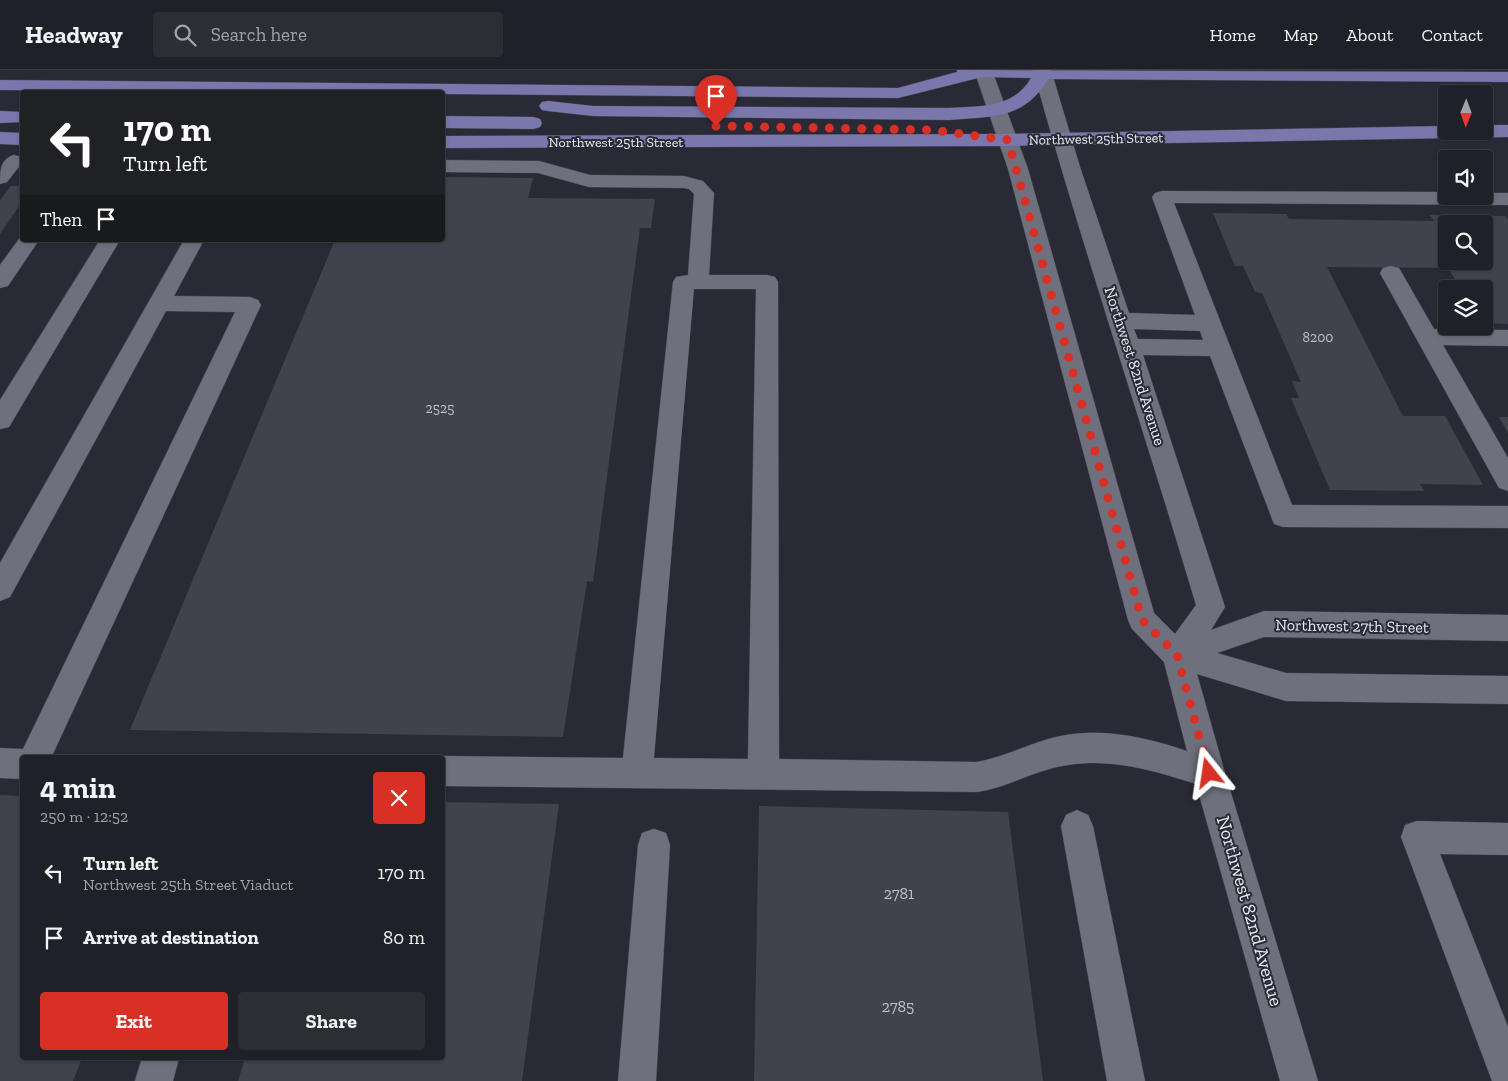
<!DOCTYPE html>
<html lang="en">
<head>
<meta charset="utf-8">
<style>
	:root { --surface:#202028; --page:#2d2d34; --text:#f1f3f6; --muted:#a2a3a8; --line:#3d3e45; --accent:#d93025 }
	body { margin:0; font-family:"Zilla Slab",serif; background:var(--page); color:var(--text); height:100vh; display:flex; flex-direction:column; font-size:19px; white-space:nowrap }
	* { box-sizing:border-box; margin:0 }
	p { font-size:16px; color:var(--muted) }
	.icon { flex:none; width:28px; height:28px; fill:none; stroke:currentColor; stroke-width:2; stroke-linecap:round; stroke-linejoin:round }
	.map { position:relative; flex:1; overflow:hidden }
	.panel { position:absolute; left:20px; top:685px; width:425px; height:305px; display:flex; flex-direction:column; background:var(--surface); border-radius:5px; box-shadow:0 1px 4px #0004,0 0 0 1px var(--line) }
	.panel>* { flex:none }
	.top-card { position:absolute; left:20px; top:20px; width:425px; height:152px; border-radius:5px; box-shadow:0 1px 4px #0004,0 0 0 1px var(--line); background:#202124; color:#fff; overflow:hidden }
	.needle { width:32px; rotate:181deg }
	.buttons { position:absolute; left:1438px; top:15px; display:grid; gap:10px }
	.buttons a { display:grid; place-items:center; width:55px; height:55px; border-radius:5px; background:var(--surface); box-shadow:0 1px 4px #0004,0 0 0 1px var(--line); font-size:25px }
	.pin { position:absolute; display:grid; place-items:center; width:42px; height:42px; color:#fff; margin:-51px -21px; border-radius:50% 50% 50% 0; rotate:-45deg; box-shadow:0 0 5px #0007 }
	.pin .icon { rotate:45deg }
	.me { position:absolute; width:55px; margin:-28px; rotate:345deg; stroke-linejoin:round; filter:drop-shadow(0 0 4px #0008) }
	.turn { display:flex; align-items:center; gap:18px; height:105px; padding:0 20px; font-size:22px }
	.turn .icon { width:65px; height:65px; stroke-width:2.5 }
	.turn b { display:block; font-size:35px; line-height:42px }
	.then { display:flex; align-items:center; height:48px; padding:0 20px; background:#0003; gap:10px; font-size:19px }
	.round { display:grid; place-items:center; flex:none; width:52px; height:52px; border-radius:5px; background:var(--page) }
	.overview { display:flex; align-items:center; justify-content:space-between; height:85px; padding:0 20px }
	h1 { font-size:30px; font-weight:700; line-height:38px }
	.action { display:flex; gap:10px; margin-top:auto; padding:10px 20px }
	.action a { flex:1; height:58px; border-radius:5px; background:var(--accent); color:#fff; font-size:20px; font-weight:700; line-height:58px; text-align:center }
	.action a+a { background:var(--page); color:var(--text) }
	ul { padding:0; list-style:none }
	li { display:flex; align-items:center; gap:15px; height:65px; padding:0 20px }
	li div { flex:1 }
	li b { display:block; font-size:19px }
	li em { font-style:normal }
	header { display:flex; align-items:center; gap:30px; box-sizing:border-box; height:70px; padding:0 25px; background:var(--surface); border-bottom:1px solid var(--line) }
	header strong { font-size:24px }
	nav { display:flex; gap:28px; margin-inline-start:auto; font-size:18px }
	.search { width:350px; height:45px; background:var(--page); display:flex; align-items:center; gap:12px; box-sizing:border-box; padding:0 18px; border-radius:5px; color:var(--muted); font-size:19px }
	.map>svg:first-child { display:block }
	.building { fill:#42424f; fill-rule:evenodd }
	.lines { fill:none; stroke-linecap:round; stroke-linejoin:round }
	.minor-casing { stroke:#474650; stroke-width:1 }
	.major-casing { stroke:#474650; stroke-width:1 }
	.minor { fill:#6f707e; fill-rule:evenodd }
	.major { fill:#7977ab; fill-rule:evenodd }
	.route { stroke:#d93025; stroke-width:9; stroke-dasharray:0 16.2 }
	.labels { text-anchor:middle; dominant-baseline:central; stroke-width:4; stroke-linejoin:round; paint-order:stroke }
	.far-street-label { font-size:14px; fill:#ebebf3; stroke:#2a2a36 }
	.number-label { font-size:14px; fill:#c1c1ca }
	.street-label { font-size:16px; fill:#ebebf3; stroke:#2a2a36 }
	.near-number-label { font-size:16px; fill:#c1c1ca }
	.near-street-label { font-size:19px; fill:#ebebf3; stroke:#2a2a36 }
</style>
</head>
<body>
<header>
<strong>Headway</strong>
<div class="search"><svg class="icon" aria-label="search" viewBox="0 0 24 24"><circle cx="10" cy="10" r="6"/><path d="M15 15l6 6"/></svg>Search here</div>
<nav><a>Home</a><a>Map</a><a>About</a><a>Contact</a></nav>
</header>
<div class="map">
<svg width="1508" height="1011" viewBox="0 0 1508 1011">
	<rect width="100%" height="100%" fill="#2a2a36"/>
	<g class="building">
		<polygon points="442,107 533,108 528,128 655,129 651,158 640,158 593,512 587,511 563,667 130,660 335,170 442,170"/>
		<polygon points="11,116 22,116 22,132 0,164 0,130"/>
		<path d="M1213,143l73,1 3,5 145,2 -4,-6 75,1 3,4v104l-24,-1v-34h-23l-13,-21 -121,-1 76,149h42l38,69 -63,-1 4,7 -94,-1 -39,-92h8l-7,-17 9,1 -39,-89 -7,-1 -12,-26h-8zM1446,154h38v37h-38z"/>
		<polygon points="1499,347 1508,347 1508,363"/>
		<polygon points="0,725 22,726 22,988 82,988 73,1011 0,1011"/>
		<polygon points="442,732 559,734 522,1011 238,1011 245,988 442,988"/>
		<polygon points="759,736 1008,742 1043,1011 754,1011"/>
	</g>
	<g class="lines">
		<defs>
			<g id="minor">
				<path d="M974,0h18l36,99 126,444 21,21 21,-29c-53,-179 -113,-355 -163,-535h18l29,97 49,146 66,2 -43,-118 3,-4 7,-2 284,1v4h38v-3h24v12l-334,-2 118,302 216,1v22l-225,-1 -9,-3 -64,-168 -67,-1 82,252 -14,23 53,-19 244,4v26l-244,-4 -47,16 69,20 222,3v28l-222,-3 -89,-27 28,99 93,308h-38l-84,-297c-49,-16 -99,-30 -150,-14 -24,7 -45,19 -70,22l-534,-6v-28h-5l5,-2 181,2 50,-476 3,-5 12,-2 6,-81 -5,-5 -5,-1 -95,-1 -51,-14 -96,-1v-12l97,1 51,14 94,1 19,5 11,12 -5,82h58l8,2 3,5 1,477 197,3c25,-4 46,-15 69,-22 48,-15 96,-4 142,11l-23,-89 -32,-33 -4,-9 -120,-451zM694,219h62l-8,470 -94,-1zM1134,259l66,2 3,9 -65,-1z"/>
				<path d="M14,85l7,2 1,6 -15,19 -7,2c0,-13 0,-25 14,-29z"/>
				<polygon points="22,165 22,170 39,170 8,216 0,218 0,195"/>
				<polygon points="100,170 120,170 9,357 0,359 0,330"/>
				<polygon points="184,170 204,170 174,226 250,227 258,230 261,235 51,688 22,688 22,709 0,708 0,678 23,679 235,242 166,241 10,527 0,531 0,493"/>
				<polygon points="1391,196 1399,198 1434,259 1508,260 1508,276 1443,275 1508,388 1508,421 1499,418 1380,203 1383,198"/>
				<polygon points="1077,740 1088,745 1093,756 1145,1011 1107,1011 1061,756 1066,745"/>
				<polygon points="1417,751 1508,753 1508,785 1440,784 1508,957 1508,1011 1492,1011 1401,767 1405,755"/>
				<polygon points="654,759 666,763 670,775 656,1011 618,1011 638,775 642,763"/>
				<polygon points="142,988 179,988 173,1011 135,1011"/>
			</g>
			<g id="major">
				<path d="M957,0l551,2v10l-460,-3c-24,41 -56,37 -99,41l-356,-4 -45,-5 -6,-1 -3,-4 3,-4 6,-1 45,5 356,2c31,-2 64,1 82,-30l-49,-1 -84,21 -456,-4v-2l-442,-2v-10l898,8 59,-16z"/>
				<polygon points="0,41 22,42 22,52 0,53"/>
				<polygon points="442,46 533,47 540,49 542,53 540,57 533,59 442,58"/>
				<polygon points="1484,55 1508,55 1508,67 1008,76 442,78 442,66 1008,64 1446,56 1446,61 1484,61"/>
				<polygon points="0,62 22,63 22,75 0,74"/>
			</g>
		</defs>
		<use href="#minor" class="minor-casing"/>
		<use href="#major" class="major-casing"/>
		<use href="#minor" class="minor"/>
		<use href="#major" class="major"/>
	</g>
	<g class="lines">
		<polyline class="route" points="716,56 932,60 1008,70 1142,550 1177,585 1209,703"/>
	</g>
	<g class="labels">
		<g class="far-street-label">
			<text transform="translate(1096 69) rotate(-1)">Northwest 25th Street</text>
			<text x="616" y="72">Northwest 25th Street</text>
		</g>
		<g class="number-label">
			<text x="1318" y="267">8200</text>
			<text x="440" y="338">2525</text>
		</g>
		<g class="street-label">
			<text transform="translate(1135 296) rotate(72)">Northwest 82nd Avenue</text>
			<text transform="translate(1352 556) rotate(1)">Northwest 27th Street</text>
		</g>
		<g class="near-number-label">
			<text x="899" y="823">2781</text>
			<text x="898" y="936">2785</text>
		</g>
		<g class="near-street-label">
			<text transform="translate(1250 841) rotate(74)">Northwest 82nd Avenue</text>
		</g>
	</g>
</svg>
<div class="buttons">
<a><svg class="needle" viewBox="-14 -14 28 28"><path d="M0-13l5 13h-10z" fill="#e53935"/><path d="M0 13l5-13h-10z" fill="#a2a3a8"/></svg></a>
<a><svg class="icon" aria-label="sound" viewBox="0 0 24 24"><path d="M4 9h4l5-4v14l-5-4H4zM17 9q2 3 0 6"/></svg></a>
<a><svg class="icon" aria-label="search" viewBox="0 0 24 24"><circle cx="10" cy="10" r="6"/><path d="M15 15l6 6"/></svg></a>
<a><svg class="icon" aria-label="layers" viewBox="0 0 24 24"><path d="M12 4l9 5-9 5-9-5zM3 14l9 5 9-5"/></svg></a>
</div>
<div class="pin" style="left:716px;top:56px;background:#d93025"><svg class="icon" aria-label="arrive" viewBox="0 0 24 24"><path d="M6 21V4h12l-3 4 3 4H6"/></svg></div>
<svg class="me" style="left:1209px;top:703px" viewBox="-20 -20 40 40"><path d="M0-17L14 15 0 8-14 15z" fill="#d93025" stroke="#fff" stroke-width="4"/></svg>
<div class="top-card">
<div class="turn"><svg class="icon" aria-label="left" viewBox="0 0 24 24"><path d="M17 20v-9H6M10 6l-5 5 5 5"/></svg><div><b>170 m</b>Turn left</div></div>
<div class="then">Then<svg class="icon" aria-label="arrive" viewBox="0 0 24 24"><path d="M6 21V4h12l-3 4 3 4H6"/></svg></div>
</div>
<section class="panel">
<div class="overview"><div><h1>4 min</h1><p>250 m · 12:52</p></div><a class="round" style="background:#d93025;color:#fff"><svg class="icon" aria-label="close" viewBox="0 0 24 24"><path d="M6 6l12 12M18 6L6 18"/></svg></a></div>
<ul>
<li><svg class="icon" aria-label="left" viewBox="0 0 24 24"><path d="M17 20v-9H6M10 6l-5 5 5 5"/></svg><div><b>Turn left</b><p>Northwest 25th Street Viaduct</p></div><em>170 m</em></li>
<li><svg class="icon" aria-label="arrive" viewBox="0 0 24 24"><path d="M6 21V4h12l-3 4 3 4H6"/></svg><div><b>Arrive at destination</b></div><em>80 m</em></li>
</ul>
<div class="action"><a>Exit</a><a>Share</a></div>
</section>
</div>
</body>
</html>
